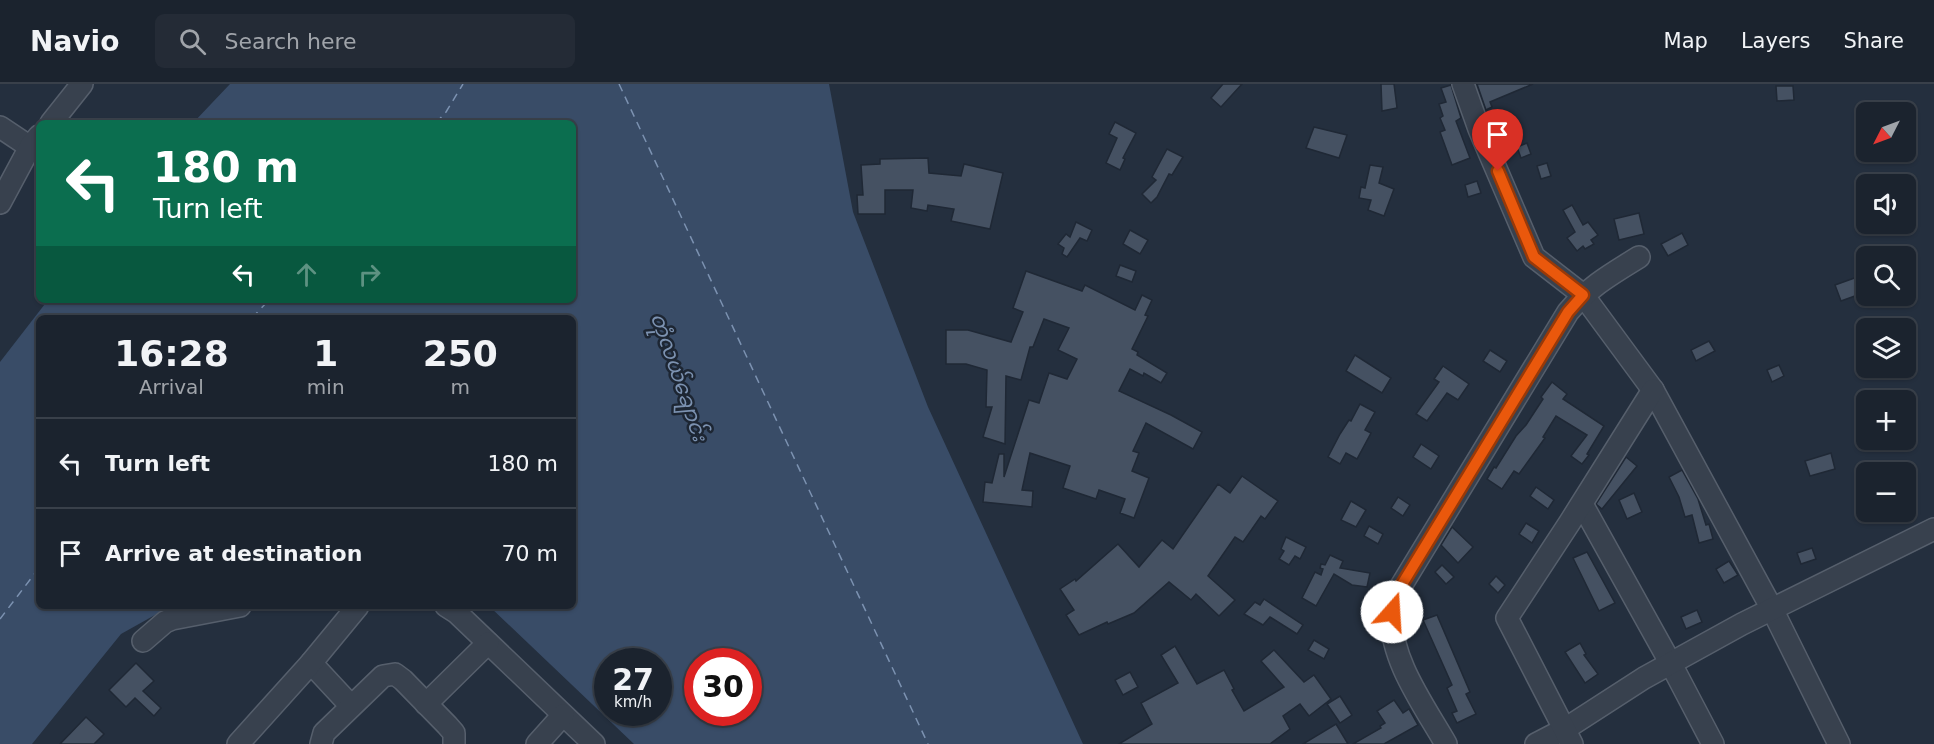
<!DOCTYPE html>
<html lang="en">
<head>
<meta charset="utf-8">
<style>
	:root { --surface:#1b232e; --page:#242b36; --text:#f1f3f6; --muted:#a0a4aa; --line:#39404a }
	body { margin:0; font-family:"DejaVu Sans","Noto Sans Myanmar",sans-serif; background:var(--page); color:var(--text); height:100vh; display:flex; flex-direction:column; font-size:22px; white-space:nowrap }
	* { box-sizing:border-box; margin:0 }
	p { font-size:20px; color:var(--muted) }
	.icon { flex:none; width:33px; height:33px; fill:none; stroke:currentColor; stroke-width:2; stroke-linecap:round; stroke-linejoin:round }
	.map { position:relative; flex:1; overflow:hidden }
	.sheet { position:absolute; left:36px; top:231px; width:540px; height:294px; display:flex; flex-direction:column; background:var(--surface); border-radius:9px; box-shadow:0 2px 4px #0004,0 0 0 2px var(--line) }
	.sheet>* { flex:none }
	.top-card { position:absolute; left:36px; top:36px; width:540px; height:183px; border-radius:9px; box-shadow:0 2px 4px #0004,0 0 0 2px var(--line); background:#0b6e4f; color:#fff; overflow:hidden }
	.needle { width:39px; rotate:228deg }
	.fabs { position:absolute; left:1856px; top:18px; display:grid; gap:12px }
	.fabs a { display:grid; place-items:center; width:60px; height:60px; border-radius:9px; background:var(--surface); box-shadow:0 2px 4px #0004,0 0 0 2px var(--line); font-size:30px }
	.speed { position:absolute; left:594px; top:564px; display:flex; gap:12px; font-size:30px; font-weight:700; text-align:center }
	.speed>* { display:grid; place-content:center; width:78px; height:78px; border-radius:50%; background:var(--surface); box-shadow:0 2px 4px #0004,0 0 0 2px var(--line); line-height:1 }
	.speed small { font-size:15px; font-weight:400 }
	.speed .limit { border:9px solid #d22; background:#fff; color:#111 }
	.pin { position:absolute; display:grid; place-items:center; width:51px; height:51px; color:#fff; margin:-62px -26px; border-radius:50% 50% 50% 0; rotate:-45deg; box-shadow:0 0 6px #0007 }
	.pin .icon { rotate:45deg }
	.me { position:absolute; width:66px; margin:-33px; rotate:19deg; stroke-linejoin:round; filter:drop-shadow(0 0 4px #0008) }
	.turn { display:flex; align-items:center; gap:21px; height:126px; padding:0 18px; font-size:27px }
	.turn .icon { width:78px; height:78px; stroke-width:2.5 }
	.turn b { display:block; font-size:42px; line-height:51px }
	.lanes { display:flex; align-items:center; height:57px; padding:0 18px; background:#0003; justify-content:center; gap:30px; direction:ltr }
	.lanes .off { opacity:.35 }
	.eta { display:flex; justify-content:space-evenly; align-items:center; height:102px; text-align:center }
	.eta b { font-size:36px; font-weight:600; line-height:42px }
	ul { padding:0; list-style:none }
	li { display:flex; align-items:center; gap:18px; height:90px; padding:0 18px; border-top:2px solid var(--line) }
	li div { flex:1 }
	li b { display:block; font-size:22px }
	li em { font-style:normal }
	header { display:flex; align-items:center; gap:36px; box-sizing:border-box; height:84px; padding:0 30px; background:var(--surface); border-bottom:2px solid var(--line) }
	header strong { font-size:28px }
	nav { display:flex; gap:33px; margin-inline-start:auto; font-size:21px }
	.search { width:420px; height:54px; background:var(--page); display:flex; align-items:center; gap:15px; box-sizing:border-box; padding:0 21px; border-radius:9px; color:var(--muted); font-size:22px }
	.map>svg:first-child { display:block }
	.water { fill:#394c67; fill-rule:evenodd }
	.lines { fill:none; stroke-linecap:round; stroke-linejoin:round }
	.ferry { stroke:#7c92b1; stroke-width:1.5; stroke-dasharray:8 6; stroke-linecap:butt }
	.building { fill:#455162; stroke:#1f2835; stroke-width:1.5 }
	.minor-casing { stroke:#565f6c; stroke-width:24 }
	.minor { stroke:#38414e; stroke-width:21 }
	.route-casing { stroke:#983908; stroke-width:15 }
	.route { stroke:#ea580c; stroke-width:10 }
	.labels { text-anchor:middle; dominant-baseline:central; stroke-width:5; stroke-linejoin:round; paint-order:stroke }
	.water-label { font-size:21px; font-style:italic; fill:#7c92b1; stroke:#1d2633 }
</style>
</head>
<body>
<header>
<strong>Navio</strong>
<div class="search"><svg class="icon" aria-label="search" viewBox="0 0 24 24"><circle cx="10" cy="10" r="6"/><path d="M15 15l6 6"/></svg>Search here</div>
<nav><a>Map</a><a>Layers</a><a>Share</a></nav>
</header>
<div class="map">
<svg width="1934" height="660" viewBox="0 0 1934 660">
	<rect width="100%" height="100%" fill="#242f3e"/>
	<path class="water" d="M230,0h599l24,128 75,195 155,337h-449l-145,-138h84v-288h-534v288h132l-50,28 -89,110h-32v-382l48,-62h525v-177h-380zM608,578h50v50h-50zM698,578h50v50h-50z"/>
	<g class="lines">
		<g class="ferry">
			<polyline points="619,0 928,660"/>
			<polyline points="436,39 446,28 463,0"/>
			<polyline points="252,234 269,216"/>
			<polyline points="0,535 39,484"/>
		</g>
	</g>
	<g class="building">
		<polygon points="1223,0 1242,0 1221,23 1211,14"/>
		<polygon points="1381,0 1394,0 1397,24 1382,27"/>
		<polygon points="1477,0 1533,0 1490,18 1492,23 1486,26"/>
		<polygon points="1451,1 1461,34 1456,37 1470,74 1452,81 1440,48 1445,46 1440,34 1443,32 1439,20 1446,18 1441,4"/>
		<polygon points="1776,2 1793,2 1794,16 1777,17"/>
		<polygon points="1115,38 1136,49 1123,74 1125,75 1120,86 1106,79 1117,54 1109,50"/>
		<polygon points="1314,43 1347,51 1339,74 1306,64"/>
		<polygon points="1527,59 1531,70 1521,74 1517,63"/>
		<polygon points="1167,65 1183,73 1172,91 1169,90 1157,113 1151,119 1142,110 1156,96 1152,93"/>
		<polygon points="928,74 929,89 961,92 964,80 1003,89 990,145 951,137 954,125 928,121 927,127 911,124 913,106 885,106 885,130 858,130 857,111 863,111 861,81 880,80 880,75"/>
		<polygon points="1547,79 1551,92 1541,95 1537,82"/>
		<polygon points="1370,81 1383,83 1379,99 1394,105 1384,132 1368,126 1371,116 1359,114 1361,103 1365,104"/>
		<polygon points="1477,97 1481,109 1468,113 1465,101"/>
		<polygon points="1572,121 1583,141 1588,138 1598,151 1591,156 1594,160 1585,165 1583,162 1577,167 1567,154 1575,148 1563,126"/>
		<polygon points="1639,129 1644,150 1619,156 1614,135"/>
		<polygon points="1076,138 1092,146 1087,157 1080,154 1067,173 1062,170 1064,164 1058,160 1066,150 1070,153"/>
		<polygon points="1130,146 1148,156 1140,170 1123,160"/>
		<polygon points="1682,149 1688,161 1668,172 1661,160"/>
		<polygon points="1120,181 1136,187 1132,198 1116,192"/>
		<polygon points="1026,187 1082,207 1085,201 1135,226 1142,211 1152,216 1145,231 1148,232 1132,265 1138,268 1137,271 1167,289 1161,299 1144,289 1143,292 1130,285 1119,307 1171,331 1202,348 1193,365 1146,339 1133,367 1139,369 1132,387 1149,394 1134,434 1120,429 1125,415 1099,406 1096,415 1063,404 1070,382 1030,369 1022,406 1033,407 1032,423 983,418 985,398 992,399 999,370 1004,370 1004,393 1029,316 1039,319 1049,289 1067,295 1077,275 1058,266 1069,244 1044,235 1033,263 1030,263 1021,296 1006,292 1005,360 983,353 992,323 986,323 987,286 966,280 946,280 946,246 968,246 1011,258 1023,228 1013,224"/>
		<polygon points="1860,192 1866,208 1841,217 1835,201"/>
		<polygon points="1709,257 1715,267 1696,277 1691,266"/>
		<polygon points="1490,266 1507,277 1500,288 1483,277"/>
		<polygon points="1355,271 1391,294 1382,309 1346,287"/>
		<polygon points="1779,281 1784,292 1772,298 1767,286"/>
		<polygon points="1443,282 1469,300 1458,316 1447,309 1427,337 1416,330 1439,298 1434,295"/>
		<polygon points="1552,298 1567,310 1563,315 1604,342 1587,370 1589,371 1582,380 1571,372 1587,351 1556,332 1543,353 1545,354 1519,390 1514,387 1502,405 1487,395 1494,383 1496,384 1516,352 1526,341 1543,315 1541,313"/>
		<polygon points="1360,320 1375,328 1365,346 1371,349 1357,375 1346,369 1340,380 1328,373 1340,350 1349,336 1351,337"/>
		<polygon points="1421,360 1439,372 1431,385 1413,373"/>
		<polygon points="1831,369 1835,385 1810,392 1805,377"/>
		<polygon points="1626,373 1637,382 1602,425 1596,420"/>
		<polygon points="1682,386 1698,415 1706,441 1709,440 1713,455 1699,459 1692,431 1685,433 1679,413 1669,393"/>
		<polygon points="1242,392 1278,417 1265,435 1261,432 1243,458 1235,453 1208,492 1235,516 1219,532 1196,510 1191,516 1169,498 1134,529 1108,540 1107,538 1079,551 1066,531 1074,526 1060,505 1075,495 1076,497 1118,460 1139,483 1162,456 1173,465 1218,400 1230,409"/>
		<polygon points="1536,403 1554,416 1548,425 1530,412"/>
		<polygon points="1634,409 1642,428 1627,435 1619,416"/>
		<polygon points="1398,413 1410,421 1403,432 1391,424"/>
		<polygon points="1351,417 1366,426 1356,443 1341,436"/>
		<polygon points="1526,439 1539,447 1532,459 1519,450"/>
		<polygon points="1369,442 1383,450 1378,460 1364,452"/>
		<polygon points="1452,443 1473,463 1458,479 1441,461"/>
		<polygon points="1286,453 1306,463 1300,475 1295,472 1289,481 1279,475 1284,467 1281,465"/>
		<polygon points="1812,464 1816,475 1801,480 1797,469"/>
		<polygon points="1587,468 1615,519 1599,527 1573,474"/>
		<polygon points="1330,471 1343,477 1340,484 1370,489 1367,503 1352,501 1334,490 1316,522 1302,514 1315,488 1321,491 1323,485 1320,484 1321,480 1325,481"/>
		<polygon points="1729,477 1738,491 1724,499 1716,485"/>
		<polygon points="1442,481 1454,493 1446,500 1435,488"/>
		<polygon points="1496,492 1505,501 1498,509 1489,500"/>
		<polygon points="1264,515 1303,541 1297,550 1270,533 1263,541 1244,530 1255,518 1260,521"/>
		<polygon points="1697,526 1702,538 1686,545 1681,533"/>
		<polygon points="1437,531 1470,608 1466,610 1476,630 1457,639 1452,629 1457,627 1447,604 1452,601 1423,536"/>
		<polygon points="1314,556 1329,565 1324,575 1308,566"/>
		<polygon points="1580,559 1586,570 1584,571 1598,590 1585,599 1565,568"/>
		<polygon points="1175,562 1197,600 1224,586 1234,605 1232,606 1244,627 1284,603 1261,577 1274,566 1304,598 1314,591 1331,615 1309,632 1300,620 1283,632 1290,645 1270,660 1119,660 1152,640 1141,619 1178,599 1161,571"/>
		<polygon points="136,579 154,597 143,607 161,624 154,632 135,614 126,623 109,606"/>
		<polygon points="1130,588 1138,603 1123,611 1115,596"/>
		<polygon points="1340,612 1352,631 1340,639 1327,620"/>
		<polygon points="1394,616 1403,629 1409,625 1418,641 1384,660 1353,660 1381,644 1380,642 1385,639 1377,627"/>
		<polygon points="86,633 104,650 94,660 60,660"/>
		<polygon points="1336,640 1348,660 1303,660"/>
	</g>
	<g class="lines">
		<defs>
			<g id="minor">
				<polyline points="1463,0 1479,45 1534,173 1583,211 1653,306 1772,525 1839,660"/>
				<polyline points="51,39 82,0"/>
				<polyline points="0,43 30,63"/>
				<polyline points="0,119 30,63 39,52"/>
				<polyline points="1582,420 1671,580 1713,660"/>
				<polyline points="446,522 457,529 594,660"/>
				<polyline points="143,557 165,538 172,535 240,522"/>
				<polyline points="311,579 351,622"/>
				<polyline points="426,620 488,559"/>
				<polyline points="238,660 311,579 358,522"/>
				<polyline points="321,660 324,649 383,592 395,590 403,596 447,641 454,649 454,660"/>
				<polyline points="537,660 563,631"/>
				<path d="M1446,660c-21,-37 -58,-87 -54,-131 0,-7 4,-15 6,-22l170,-279c22,-26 42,-37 71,-55"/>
				<polyline points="1536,660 1565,645 1644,594 1742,540 1934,445"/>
				<polyline points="1572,660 1507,534 1570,438 1653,306"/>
			</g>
		</defs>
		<use href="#minor" class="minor-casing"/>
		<use href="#minor" class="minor"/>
	</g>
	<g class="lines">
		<defs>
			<polyline id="route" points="1392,528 1398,507 1568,228 1583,211 1534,173 1498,87"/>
		</defs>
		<use href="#route" class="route-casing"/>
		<use href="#route" class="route"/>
	</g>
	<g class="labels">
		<g class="water-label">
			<text transform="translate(679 293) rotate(71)">တုံလယ်ချောင်း</text>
		</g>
	</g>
</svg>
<div class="fabs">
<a><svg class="needle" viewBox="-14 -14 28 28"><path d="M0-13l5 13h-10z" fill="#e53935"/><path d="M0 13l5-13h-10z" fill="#a0a4aa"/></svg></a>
<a><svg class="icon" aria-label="sound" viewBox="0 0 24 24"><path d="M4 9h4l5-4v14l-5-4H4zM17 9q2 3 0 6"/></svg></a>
<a><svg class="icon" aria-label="search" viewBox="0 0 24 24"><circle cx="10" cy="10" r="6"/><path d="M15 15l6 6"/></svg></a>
<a><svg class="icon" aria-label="layers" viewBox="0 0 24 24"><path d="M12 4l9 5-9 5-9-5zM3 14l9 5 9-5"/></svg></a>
<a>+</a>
<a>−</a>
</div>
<div class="speed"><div>27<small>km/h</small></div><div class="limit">30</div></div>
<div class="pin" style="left:1498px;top:87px;background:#d93025"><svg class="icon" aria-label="arrive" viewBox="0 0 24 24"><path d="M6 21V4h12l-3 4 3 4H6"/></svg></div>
<svg class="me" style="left:1392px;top:528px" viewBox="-20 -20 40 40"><circle r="19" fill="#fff"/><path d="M0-13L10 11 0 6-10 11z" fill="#ea580c"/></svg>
<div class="top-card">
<div class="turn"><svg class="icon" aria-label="left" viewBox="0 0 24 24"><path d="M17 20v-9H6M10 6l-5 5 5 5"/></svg><div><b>180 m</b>Turn left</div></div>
<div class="lanes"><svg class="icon" aria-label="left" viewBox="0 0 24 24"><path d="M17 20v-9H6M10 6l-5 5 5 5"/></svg><svg class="icon off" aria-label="ahead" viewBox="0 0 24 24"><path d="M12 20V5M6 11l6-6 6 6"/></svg><svg class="icon off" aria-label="right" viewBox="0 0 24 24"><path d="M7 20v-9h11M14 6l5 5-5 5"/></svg></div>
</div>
<section class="sheet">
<div class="eta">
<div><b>16:28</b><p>Arrival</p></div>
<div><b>1</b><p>min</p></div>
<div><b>250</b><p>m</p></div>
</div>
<ul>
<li><svg class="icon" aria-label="left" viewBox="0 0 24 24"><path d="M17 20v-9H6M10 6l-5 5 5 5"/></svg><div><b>Turn left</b></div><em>180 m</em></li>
<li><svg class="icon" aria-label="arrive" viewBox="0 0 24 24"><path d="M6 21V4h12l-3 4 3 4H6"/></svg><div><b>Arrive at destination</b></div><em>70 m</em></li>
</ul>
</section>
</div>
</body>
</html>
